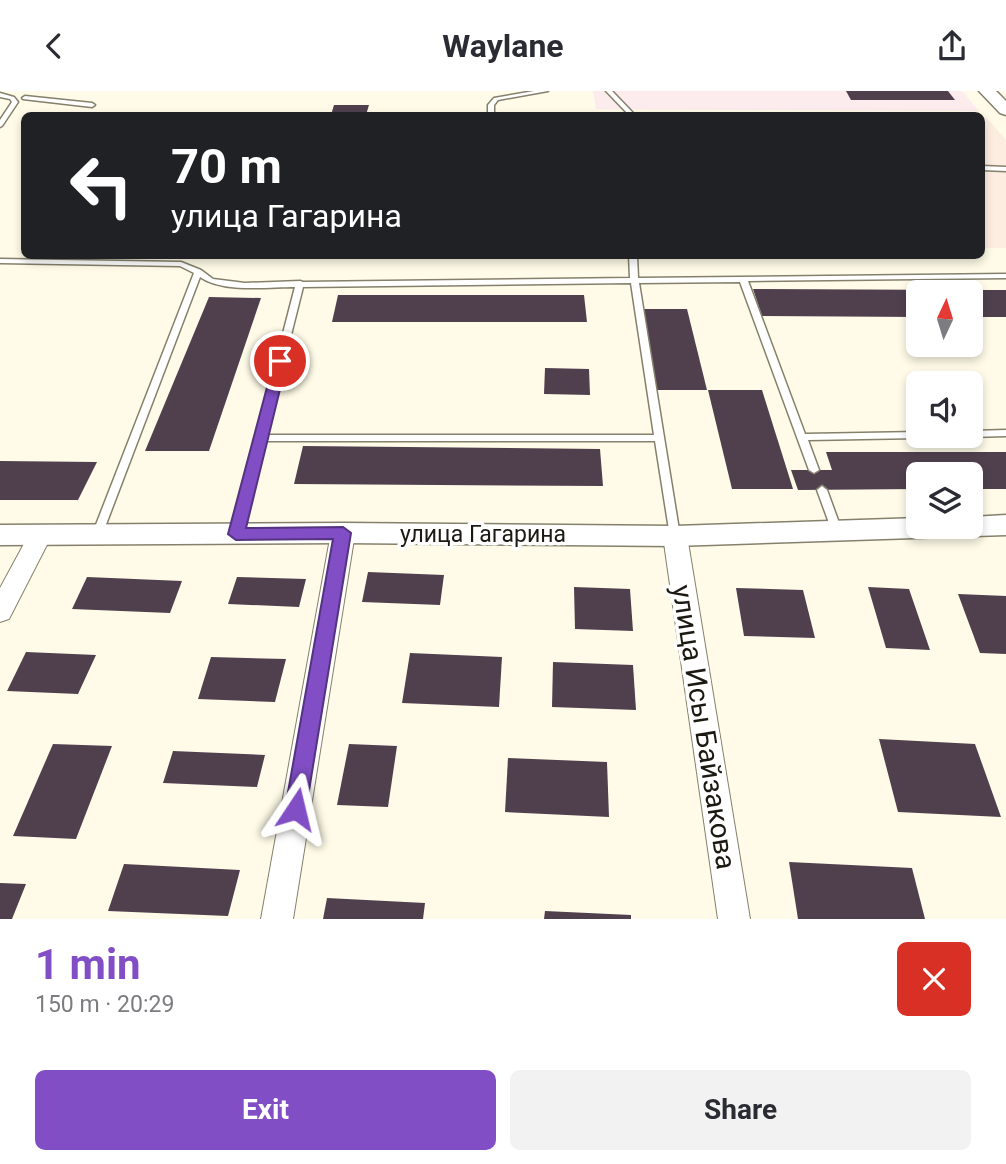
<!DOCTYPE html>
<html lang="en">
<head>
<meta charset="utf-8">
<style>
	:root { --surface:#fff; --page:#f2f2f3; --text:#2b2b33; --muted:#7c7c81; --accent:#814ec5 }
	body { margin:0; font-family:Roboto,sans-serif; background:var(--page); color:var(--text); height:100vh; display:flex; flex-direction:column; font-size:26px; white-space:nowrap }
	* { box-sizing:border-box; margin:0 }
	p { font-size:23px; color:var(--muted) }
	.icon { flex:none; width:38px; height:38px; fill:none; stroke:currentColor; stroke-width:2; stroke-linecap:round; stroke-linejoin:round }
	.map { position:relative; height:828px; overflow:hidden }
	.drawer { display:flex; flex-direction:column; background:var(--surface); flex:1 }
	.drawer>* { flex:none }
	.banner { position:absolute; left:21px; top:21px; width:964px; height:147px; border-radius:10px; box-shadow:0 4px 10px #0003; background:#202124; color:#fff; overflow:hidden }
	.needle { width:46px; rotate:4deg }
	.buttons { position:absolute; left:906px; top:189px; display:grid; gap:14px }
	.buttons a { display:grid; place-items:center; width:77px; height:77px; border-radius:10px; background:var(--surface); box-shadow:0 4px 10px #0003; font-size:35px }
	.pin { position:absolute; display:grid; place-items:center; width:60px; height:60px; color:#fff; margin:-30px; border:4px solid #fff; border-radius:50%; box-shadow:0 2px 7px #0007 }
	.me { position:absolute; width:77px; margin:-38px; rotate:10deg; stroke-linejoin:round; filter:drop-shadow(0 0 5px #0008) }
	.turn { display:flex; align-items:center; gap:24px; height:147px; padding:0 35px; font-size:32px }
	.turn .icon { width:91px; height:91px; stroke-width:2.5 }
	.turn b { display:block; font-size:49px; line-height:60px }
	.round { display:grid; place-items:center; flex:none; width:74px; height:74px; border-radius:10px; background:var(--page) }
	.summary { display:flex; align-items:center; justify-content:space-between; height:119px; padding:0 35px }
	h1 { font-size:42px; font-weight:700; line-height:52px; color:var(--accent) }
	.cta { display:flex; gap:14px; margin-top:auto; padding:14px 35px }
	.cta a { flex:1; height:80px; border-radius:10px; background:var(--accent); color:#fff; font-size:28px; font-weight:700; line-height:80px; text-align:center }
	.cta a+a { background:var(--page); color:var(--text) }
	header { display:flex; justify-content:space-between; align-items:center; height:91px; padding:0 35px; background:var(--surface); font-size:32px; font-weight:700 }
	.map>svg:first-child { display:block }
	.industrial { fill:#fdede1 }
	.medical { fill:#fcecee }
	.building { fill:#50404e }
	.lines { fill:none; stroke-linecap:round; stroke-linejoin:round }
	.service-casing { stroke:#84806b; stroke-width:3 }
	.minor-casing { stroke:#84806b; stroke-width:2 }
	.tertiary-casing { stroke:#84806b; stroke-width:3 }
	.service { fill:#fff; fill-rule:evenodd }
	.minor { fill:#fff; fill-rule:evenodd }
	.tertiary { fill:#fff; fill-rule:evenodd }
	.route { fill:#814ec5; stroke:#543380; stroke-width:2 }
	.labels { text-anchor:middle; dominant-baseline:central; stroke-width:7; stroke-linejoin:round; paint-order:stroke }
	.street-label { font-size:23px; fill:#1b1911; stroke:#fff }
	.near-street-label { font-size:28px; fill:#1b1911; stroke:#fff }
</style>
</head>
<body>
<header><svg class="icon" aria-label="back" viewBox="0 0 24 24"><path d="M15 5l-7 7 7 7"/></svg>Waylane<svg class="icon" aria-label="share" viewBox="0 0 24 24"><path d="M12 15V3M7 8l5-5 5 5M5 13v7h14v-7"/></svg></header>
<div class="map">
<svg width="1006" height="828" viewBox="0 0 1006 828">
	<rect width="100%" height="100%" fill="#fffbe8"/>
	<polygon class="industrial" points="982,27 987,27 1006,49 1006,157 982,157"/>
	<polygon class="medical" points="593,0 962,0 979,20 596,18"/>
	<g class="building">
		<polygon points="846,0 948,0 955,9 851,9"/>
		<polygon points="334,14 369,14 366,24 331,24"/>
		<polygon points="753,198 963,199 963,201 919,201 919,226 762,225"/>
		<rect x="971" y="199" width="35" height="27"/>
		<polygon points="338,204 584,204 587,231 332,231"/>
		<polygon points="209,206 261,207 209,360 145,360"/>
		<polygon points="641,218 687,218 707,299 656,299"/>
		<polygon points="545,277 589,278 590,304 544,303"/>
		<polygon points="708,299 762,299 793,398 732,398"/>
		<polygon points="303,355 600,358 603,395 294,393"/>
		<polygon points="826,361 1006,361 1006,398 971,398 971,383 919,383 919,398 798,399 791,379 832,379"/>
		<polygon points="0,370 97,371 78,409 0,409"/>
		<polygon points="368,481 444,484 440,514 362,511"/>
		<polygon points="87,486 182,490 170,522 72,518"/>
		<polygon points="237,486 306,488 299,516 228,513"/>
		<polygon points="574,496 630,498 633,540 575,538"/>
		<polygon points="868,496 909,498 930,559 886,557"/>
		<polygon points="736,497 803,499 815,547 744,545"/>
		<polygon points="958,503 1006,505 1006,563 980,562"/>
		<polygon points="26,561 96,564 78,603 7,600"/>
		<polygon points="410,562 502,566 499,616 402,612"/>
		<polygon points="211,566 286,568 275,611 198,608"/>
		<polygon points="553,571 633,574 636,619 552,616"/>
		<polygon points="879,648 975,653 1001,726 898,721"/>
		<polygon points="53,653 112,655 76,748 13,745"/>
		<polygon points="349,653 397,655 388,716 337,714"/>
		<polygon points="173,660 265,664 257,696 163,692"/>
		<polygon points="508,667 607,671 609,726 505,721"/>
		<polygon points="789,771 912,777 925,828 798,828"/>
		<polygon points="124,773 240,779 228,825 108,820"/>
		<polygon points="0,792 26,793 12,828 0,828"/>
		<polygon points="327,807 425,812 423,828 323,828"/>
		<polygon points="545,820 631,824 631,828 544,828"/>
	</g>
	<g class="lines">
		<defs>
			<g id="service">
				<polygon points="534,0 548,0 498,9 494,14 494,24 488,24 488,14 494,7"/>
				<polygon points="606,0 612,0 635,24 629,24"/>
				<polygon points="0,2 14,6 18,11 2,35 0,36 0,29 12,11 10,8 0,6"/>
				<polygon points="25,5 92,12 95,14 92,16 23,8 22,7"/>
				<polygon points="982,75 1006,76 1006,80 982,79"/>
				<path d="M629,164h8l1,23 368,-4v4l-258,3 57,153 114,-2v4h4l-4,2 -111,2 11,30 -5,3 -5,-3 -69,-188 -101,1 41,253 -5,4 -5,-4 -15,-95h-390l-24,93 -1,3h-8l-1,-3 64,-247c-27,0 -73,6 -95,-10l-98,258 -5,4 -5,-4 102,-262 -14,-7 -180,-3v-4l181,3 20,8 12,9 32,4 55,-2 3,1 327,-4zM631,192l23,152h-388l37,-148z"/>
				<polygon points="1006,339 1006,345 971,346 967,345 971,345 971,340"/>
				<polygon points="822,395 827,399 842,440 841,443 833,443 832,440 817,399"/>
			</g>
			<g id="minor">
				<polygon points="343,434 351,436 355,442 293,828 261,828 331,442 335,436"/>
				<polygon points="40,436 48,438 52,444 9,528 0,531 0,497 32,438"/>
				<polygon points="675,437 683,439 687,445 750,828 718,828 663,445 667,439"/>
			</g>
			<g id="tertiary">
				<polygon points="979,0 996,0 1006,10 1006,24 1000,22"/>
				<polygon points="1006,424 1006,444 675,455 343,452 0,454 0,434 343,432 675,435 919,427 919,436 971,436 971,426"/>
			</g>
		</defs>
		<use href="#service" class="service-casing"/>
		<use href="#minor" class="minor-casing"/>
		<use href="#tertiary" class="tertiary-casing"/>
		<use href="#service" class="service"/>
		<use href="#minor" class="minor"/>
		<use href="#tertiary" class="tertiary"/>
	</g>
	<polygon class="route" points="280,265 287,270 246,437 343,436 351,442 306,718 303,725 296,727 288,725 285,718 333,448 236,449 228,443 274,270"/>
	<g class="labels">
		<g class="street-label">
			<text x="483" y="443">улица Гагарина</text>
		</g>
		<g class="near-street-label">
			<text transform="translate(704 636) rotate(81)">улица Исы Байзакова</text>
		</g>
	</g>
</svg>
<div class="buttons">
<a><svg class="needle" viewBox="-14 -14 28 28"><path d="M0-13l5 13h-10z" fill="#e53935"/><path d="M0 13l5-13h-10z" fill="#7c7c81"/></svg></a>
<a><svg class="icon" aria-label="sound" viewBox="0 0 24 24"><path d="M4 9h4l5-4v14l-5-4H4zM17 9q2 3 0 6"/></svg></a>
<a><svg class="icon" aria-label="layers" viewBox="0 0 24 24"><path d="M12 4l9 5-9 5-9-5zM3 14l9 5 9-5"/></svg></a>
</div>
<div class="pin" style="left:280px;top:270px;background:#d93025"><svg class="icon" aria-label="arrive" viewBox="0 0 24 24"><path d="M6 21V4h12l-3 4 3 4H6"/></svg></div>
<svg class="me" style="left:296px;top:718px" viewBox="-20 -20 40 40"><path d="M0-17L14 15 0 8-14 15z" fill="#814ec5" stroke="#fff" stroke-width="4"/></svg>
<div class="banner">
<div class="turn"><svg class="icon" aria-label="left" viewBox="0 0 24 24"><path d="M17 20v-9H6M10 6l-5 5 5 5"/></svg><div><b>70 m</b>улица Гагарина</div></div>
</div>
</div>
<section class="drawer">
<div class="summary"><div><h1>1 min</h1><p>150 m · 20:29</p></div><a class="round" style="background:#d93025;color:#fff"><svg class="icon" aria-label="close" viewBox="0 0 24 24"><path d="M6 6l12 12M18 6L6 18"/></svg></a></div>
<div class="cta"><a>Exit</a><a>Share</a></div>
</section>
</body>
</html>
